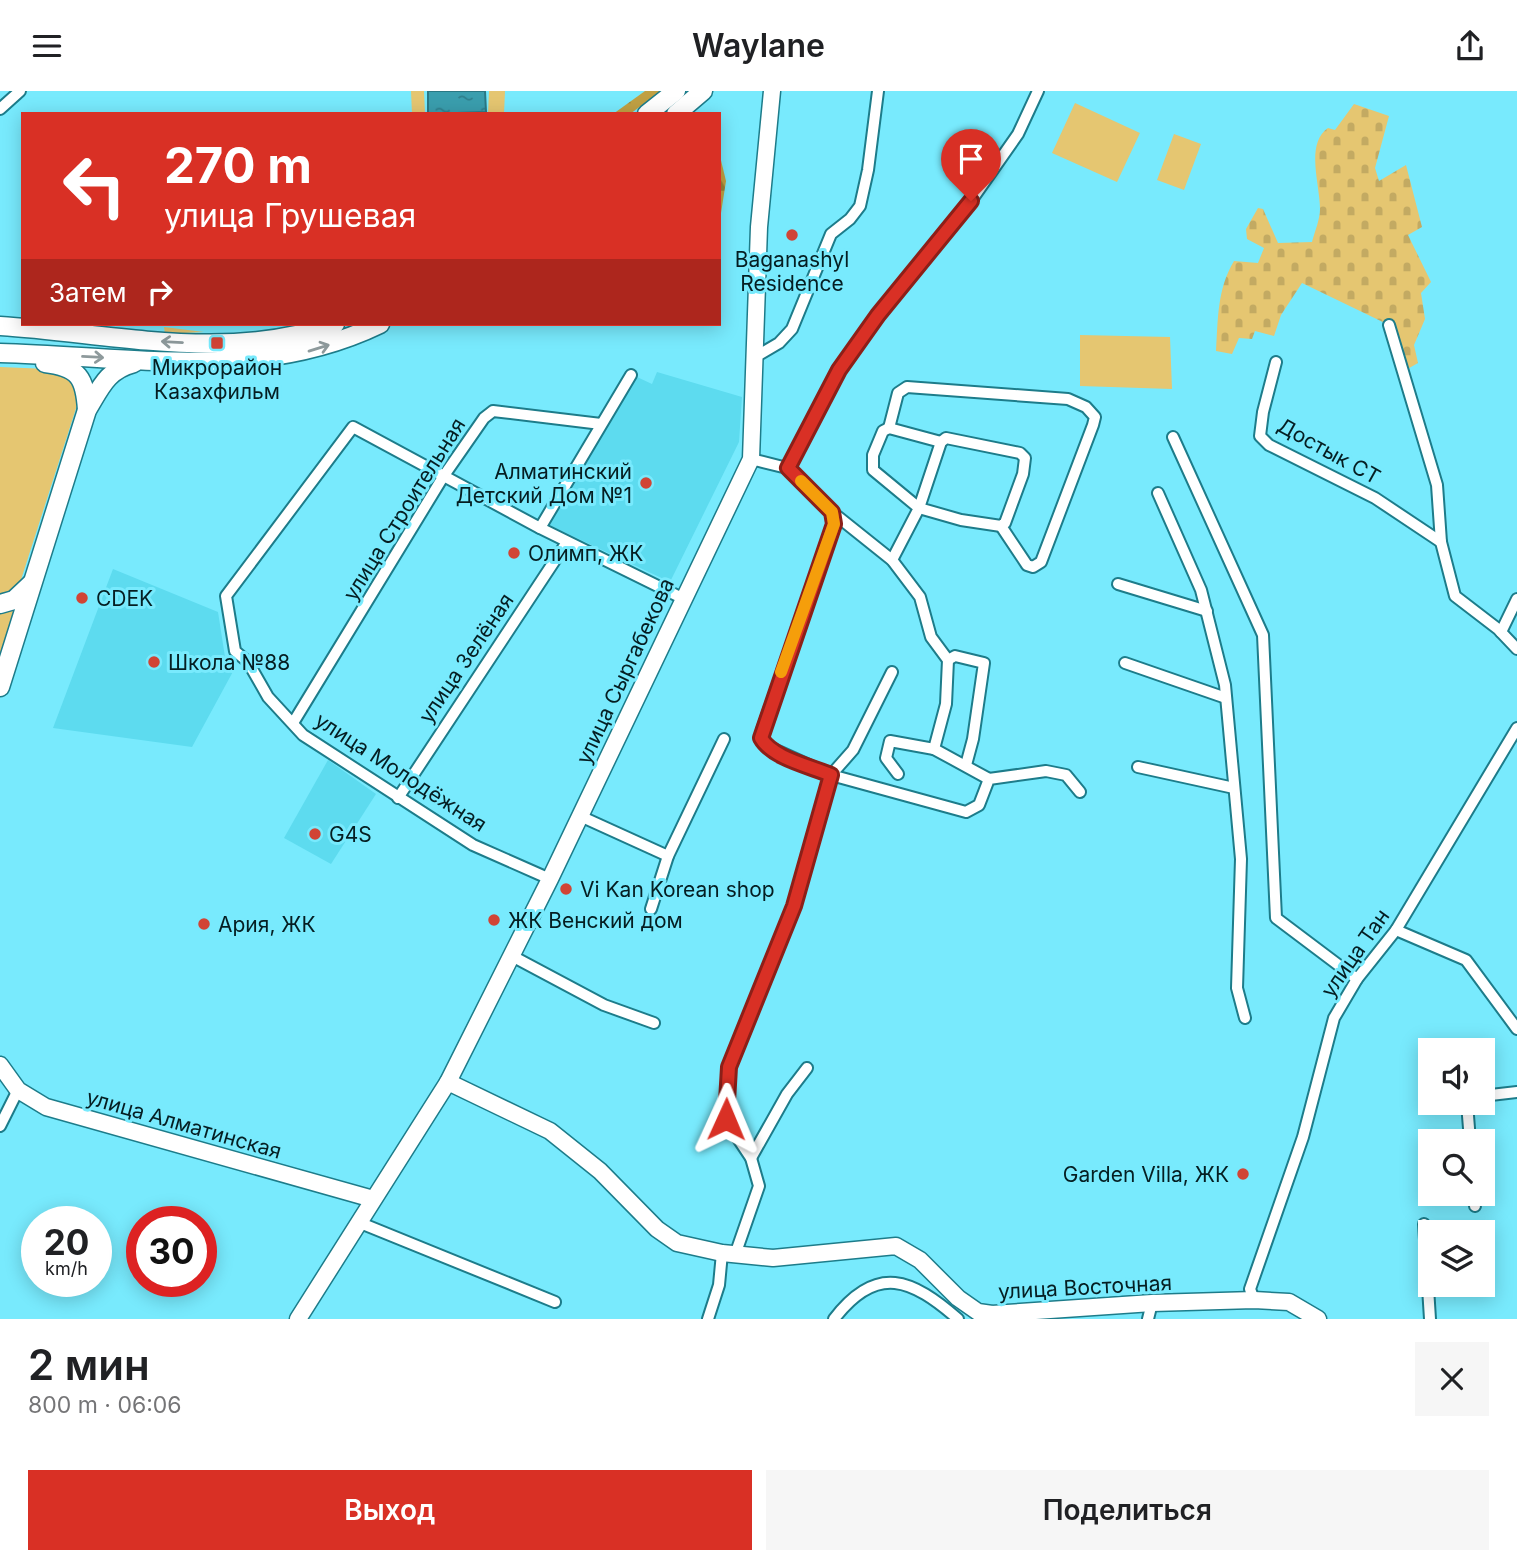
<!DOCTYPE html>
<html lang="ru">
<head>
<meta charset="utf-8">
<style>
	:root { --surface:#fff; --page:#f6f6f6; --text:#202124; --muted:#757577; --accent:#d93025 }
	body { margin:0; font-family:Inter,sans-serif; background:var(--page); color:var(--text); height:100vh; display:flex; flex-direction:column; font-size:26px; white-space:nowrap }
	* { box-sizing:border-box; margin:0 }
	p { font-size:23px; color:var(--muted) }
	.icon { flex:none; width:38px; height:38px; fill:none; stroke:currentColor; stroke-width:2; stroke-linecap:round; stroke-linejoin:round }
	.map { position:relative; height:1228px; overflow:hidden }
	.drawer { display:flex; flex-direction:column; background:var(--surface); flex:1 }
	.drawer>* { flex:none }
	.banner { position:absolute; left:21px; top:21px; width:700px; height:214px; border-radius:0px; box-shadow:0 4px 18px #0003; background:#d93025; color:#fff; overflow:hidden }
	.tools { position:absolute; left:1418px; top:947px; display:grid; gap:14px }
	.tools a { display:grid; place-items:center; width:77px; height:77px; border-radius:0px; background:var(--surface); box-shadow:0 4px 18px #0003; font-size:35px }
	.speed { position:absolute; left:21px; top:1115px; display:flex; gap:14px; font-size:35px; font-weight:700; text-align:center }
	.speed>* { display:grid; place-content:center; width:91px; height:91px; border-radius:50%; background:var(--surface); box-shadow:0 4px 18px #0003; line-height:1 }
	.speed small { font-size:18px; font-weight:400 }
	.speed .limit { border:10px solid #d22; background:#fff; color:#111 }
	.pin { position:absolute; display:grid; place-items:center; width:60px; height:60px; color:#fff; margin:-72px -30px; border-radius:50% 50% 50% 0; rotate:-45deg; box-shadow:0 0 7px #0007 }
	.pin .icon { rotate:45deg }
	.me { position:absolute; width:77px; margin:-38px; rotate:1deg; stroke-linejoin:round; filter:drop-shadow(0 0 5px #0008) }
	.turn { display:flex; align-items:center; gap:24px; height:147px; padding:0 28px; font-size:32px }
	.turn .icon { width:91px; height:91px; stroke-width:2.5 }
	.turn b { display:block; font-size:49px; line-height:60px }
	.then { display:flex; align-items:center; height:66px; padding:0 28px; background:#0003; gap:14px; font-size:26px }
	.round { display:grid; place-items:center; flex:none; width:74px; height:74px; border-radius:0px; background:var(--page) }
	.summary { display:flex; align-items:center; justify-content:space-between; height:119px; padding:0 28px }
	h1 { font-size:42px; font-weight:600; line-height:52px }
	.primary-button { display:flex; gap:14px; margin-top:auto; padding:14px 28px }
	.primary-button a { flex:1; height:80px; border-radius:0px; background:var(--accent); color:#fff; font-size:28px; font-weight:600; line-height:80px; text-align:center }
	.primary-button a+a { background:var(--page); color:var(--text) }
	header { display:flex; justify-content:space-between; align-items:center; height:91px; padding:0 28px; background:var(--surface); font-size:32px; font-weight:600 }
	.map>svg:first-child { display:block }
	.built { fill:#5ddbef }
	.green { fill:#e5c671 }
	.forest { fill:url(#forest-firs) }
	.cemetery { fill:url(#cemetery-stones) }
	.water { fill:url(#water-ripples); stroke:#2a7884; stroke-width:2 }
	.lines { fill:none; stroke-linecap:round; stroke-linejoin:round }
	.street-casing { stroke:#1d7c8a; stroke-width:14 }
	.secondary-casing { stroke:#1d7c8a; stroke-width:19 }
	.primary-casing { stroke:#1d7c8a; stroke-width:21 }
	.street { stroke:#fff; stroke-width:10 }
	.secondary { stroke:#fff; stroke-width:16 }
	.primary { stroke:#fff; stroke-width:18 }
	.oneway { stroke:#8e9a9c }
	.route-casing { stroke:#8d1f18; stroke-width:18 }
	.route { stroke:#d93025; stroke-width:12 }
	.slow { stroke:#f59e0b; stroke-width:12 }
	.poi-dot { fill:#d14435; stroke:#78eafd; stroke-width:2.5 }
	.labels { text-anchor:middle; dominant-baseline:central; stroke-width:6; stroke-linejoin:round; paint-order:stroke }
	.poi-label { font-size:21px; fill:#051e22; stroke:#78eafd; text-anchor:start }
	.street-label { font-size:21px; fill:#051e22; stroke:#78eafd }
</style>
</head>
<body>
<header><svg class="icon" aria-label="menu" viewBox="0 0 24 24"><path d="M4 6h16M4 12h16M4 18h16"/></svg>Waylane<svg class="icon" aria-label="share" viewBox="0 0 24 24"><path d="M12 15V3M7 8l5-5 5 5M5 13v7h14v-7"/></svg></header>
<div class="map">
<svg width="1517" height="1228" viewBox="0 0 1517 1228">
	<defs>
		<pattern id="forest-firs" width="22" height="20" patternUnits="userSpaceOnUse" patternTransform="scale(1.75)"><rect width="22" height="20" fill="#c0a043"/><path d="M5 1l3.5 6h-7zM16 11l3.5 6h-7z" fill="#9a8238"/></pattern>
		<pattern id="cemetery-stones" width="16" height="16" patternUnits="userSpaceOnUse" patternTransform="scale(1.75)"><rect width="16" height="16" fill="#e5c671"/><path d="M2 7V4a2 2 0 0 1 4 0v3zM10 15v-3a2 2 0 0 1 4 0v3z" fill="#c3aa62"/></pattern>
		<pattern id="water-ripples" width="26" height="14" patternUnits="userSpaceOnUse" patternTransform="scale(1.75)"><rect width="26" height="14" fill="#3a9eae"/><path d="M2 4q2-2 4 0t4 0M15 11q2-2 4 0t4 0" fill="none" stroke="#2f808d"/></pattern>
	</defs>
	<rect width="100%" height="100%" fill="#78eafd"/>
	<g class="built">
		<polygon points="657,281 742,306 739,351 670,491 549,434 637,286 652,293"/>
		<polygon points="113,478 218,521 225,566 236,575 192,656 53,637"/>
		<polygon points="328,669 376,703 331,773 284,747"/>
	</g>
	<g class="green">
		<polygon points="411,0 424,0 425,23 412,23"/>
		<polygon points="489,0 505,0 504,23 488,23"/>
		<polygon points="1075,12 1140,42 1117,91 1052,62"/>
		<polygon points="1174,43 1201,53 1184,99 1157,89"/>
		<polygon points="164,236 204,241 165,243"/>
		<polygon points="1080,244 1170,246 1172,298 1080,295"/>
		<polygon points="0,276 48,278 67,283 80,305 19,495 0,506"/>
		<polygon points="16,514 0,573 0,519"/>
	</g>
	<g class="forest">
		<polygon points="645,0 661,0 630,23 613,23"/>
		<polygon points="719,61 726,90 719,135"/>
	</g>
	<path class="cemetery" d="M1354,13l35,12 -14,52 4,13 27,-16 16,62 -14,8 23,47 -10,11 4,26 -11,26 4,18 -14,8 -15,-46 -87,-42 -21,32 -7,21 -19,-5 -3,8 -13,-1 -7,16 -16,-3c2,-31 1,-62 18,-90l24,2 6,-15 -17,-9 -1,-10 12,-21 5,1 15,34 34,-1c3,-11 8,-23 8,-33 0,-25 -15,-65 8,-81l7,2z"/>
	<polygon class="water" points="428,0 485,0 486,21 428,23"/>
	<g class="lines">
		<defs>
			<g id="street">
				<polyline points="0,18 20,0"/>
				<polyline points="1389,234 1437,394 1441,451 1455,505 1498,538 1517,558"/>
				<polyline points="755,266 779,252 792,238 831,143 850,128 860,115 868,79 878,0"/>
				<polyline points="1276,271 1263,321 1260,345 1269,354 1375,407 1441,451"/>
				<polyline points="889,337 898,302 907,296 1068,308 1086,316 1095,326 1093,334 1041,471 1033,476 1027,474 1001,435"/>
				<polyline points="1173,346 1263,544 1276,827 1357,888"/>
				<polygon points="946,347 1020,362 1025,367 1023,383 1005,432 1001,435 961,429 919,417 941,351"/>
				<polyline points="751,368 787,377 839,279 878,224 971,110 1018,43 1038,0"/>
				<polyline points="787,377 832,421 834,433 762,639 761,647 765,654 831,684 966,721 979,714 989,688 1046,680 1066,684 1080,701"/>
				<polyline points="1158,402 1201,499 1225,594 1241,768 1237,897 1245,927"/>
				<polyline points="832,421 892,469 920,506 931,546 948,569 946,613 934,658 890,650 886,667 898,683"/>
				<polyline points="540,437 631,284"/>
				<polyline points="892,469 919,417 873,379 873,364 883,340 889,337 941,351"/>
				<polyline points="1118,493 1207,520"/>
				<polyline points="1501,541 1517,508"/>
				<polyline points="948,569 955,565 984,572 973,648 966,674"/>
				<polyline points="1125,572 1226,607"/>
				<polyline points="293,632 443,386 484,327 493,320 601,333"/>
				<polyline points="934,658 989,688"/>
				<polyline points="1138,676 1234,697"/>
				<polyline points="398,707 567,451"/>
				<polyline points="580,725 668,765"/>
				<polyline points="550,788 473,754 303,644 268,606 248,571 235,560 226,505 353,336 540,437 682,507"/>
				<polyline points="651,818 668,765 724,648"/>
				<polyline points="1396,839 1466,869 1517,938"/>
				<polyline points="512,865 604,914 654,932"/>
				<polyline points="1482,1005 1517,1001"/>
				<polyline points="1467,1012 1470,1050"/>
				<polyline points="0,1035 18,999"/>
				<polyline points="751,1067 787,1003 807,977"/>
				<polyline points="1474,1102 1475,1115"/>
				<polyline points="358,1131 555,1211"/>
				<polyline points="1424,1133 1430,1228"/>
				<polyline points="735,1164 759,1095 751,1067 725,1028 729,976 794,815 831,684 853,659 892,581"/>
				<polyline points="1254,1209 1250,1198 1303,1046 1334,927 1357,888 1396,839 1517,637"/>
				<polyline points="708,1228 719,1194 722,1162"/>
				<path d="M834,1228c43,-56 78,-40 124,0"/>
				<polyline points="1148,1228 1152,1212"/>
			</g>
			<g id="secondary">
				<polyline points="0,974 18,999 46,1016 373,1108"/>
				<polyline points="448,991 550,1040 600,1080 657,1138 677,1152 722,1162 773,1167 896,1155 920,1169 958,1207 978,1221 992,1223 1152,1212 1254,1209 1289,1211 1318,1228"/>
				<polyline points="298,1228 448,991 550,788 751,368 759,136 772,0"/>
			</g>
			<g id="primary">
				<polyline points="647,23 676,0"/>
				<polyline points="676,23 703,0"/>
				<path d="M0,235c111,7 227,37 335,-2"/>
				<path d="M0,262c130,3 258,30 380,-29"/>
				<path d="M45,272c34,4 40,15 42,47"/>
				<polyline points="0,513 14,509 31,493"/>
				<path d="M0,596l87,-277c14,-23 20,-40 47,-47"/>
			</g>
		</defs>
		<use href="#street" class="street-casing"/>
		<use href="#secondary" class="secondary-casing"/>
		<use href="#primary" class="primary-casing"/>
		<use href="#street" class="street"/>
		<use href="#secondary" class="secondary"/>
		<use href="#primary" class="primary"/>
	</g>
	<defs><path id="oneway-shaft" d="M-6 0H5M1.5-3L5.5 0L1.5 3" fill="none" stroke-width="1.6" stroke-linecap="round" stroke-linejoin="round" transform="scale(1.75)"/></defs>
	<g class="oneway">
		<use href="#oneway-shaft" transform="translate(172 251) rotate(-177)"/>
		<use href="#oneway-shaft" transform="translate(319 257) rotate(-17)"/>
		<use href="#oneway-shaft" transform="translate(93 266) rotate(3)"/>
	</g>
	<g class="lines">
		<defs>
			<path id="route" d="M726,1028l3,-52 65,-161 37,-131c-21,-9 -59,-17 -70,-37l73,-214 -2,-12 -44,-44 51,-98 39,-55 93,-114"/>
		</defs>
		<use href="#route" class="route-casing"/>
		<use href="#route" class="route"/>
		<polyline class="slow" points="781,581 834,433 832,421 801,390"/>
	</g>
	<g class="poi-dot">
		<circle cx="792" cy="144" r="7"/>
		<rect x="210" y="245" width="14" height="14" rx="3.5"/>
		<circle cx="646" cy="392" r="7"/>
		<circle cx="514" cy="462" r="7"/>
		<circle cx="82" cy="507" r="7"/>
		<circle cx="154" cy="571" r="7"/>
		<circle cx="315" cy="743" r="7"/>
		<circle cx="566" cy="798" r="7"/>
		<circle cx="494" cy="829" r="7"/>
		<circle cx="204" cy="833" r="7"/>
		<circle cx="1243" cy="1083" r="7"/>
	</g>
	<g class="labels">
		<g class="poi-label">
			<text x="792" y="168" text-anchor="middle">Baganashyl<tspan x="792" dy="24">Residence</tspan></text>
			<text x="217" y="276" text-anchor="middle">Микрорайон<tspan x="217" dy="24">Казахфильм</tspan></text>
			<text x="632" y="380" text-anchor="end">Алматинский<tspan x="632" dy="24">Детский Дом №1</tspan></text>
			<text x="528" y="462">Олимп, ЖК</text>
			<text x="96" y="507">CDEK</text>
			<text x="168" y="571">Школа №88</text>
			<text x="329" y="743">G4S</text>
			<text x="580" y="798">Vi Kan Korean shop</text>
			<text x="508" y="829">ЖК Венский дом</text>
			<text x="218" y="833">Ария, ЖК</text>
			<text x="1229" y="1083" text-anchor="end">Garden Villa, ЖК</text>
		</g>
		<g class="street-label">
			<text transform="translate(1329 360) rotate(29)">Достык СТ</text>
			<text transform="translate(404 418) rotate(-58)">улица Строительная</text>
			<text transform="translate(466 567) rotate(-56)">улица Зелёная</text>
			<text transform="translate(625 580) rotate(-65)">улица Сыргабекова</text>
			<text transform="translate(401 681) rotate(33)">улица Молодёжная</text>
			<text transform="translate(1355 862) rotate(-55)">улица Тан</text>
			<text transform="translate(184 1033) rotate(16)">улица Алматинская</text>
			<text transform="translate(1085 1196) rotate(-3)">улица Восточная</text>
		</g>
	</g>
</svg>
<div class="tools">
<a><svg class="icon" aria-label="sound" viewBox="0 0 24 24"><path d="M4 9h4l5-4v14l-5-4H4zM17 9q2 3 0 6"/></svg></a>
<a><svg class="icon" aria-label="search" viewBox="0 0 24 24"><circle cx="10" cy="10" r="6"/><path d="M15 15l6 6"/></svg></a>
<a><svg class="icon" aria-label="layers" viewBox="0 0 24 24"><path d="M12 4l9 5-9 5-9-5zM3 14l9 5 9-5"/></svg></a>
</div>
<div class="speed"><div>20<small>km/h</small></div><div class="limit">30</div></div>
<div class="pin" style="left:971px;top:110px;background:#d93025"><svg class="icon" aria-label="arrive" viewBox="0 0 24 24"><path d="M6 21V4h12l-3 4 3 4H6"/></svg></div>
<svg class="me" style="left:726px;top:1028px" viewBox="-20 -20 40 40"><path d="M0-17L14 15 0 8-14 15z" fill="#d93025" stroke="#fff" stroke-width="4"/></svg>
<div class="banner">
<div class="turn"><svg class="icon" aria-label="left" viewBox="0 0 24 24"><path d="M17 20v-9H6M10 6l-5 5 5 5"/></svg><div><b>270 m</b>улица Грушевая</div></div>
<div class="then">Затем<svg class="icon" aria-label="right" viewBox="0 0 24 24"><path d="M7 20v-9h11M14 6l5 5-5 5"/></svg></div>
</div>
</div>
<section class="drawer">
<div class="summary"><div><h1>2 мин</h1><p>800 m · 06:06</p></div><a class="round"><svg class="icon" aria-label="close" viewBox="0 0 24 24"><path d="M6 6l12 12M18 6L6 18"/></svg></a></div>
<div class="primary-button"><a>Выход</a><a>Поделиться</a></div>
</section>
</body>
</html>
